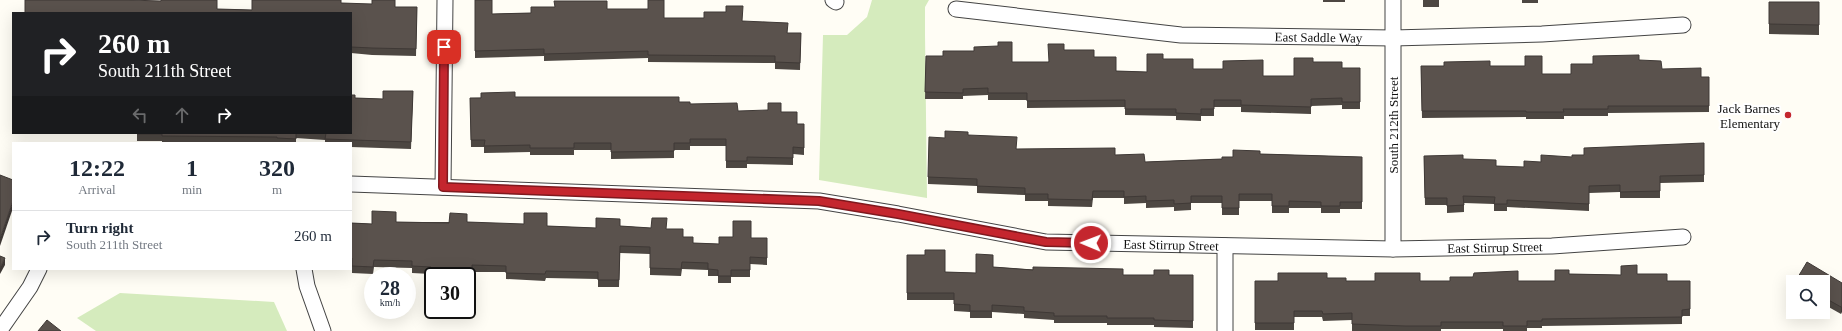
<!DOCTYPE html>
<html lang="en">
<head>
<meta charset="utf-8">
<style>
	:root { --surface:#fff; --page:#f2f2f3; --text:#1f2937; --muted:#747a83; --line:#e0e1e3 }
	body { margin:0; font-family:"Times New Roman",serif; background:var(--page); color:var(--text); height:100vh; display:flex; flex-direction:column; font-size:15px; white-space:nowrap }
	* { box-sizing:border-box; margin:0 }
	p { font-size:13px; color:var(--muted) }
	.icon { flex:none; width:22px; height:22px; fill:none; stroke:currentColor; stroke-width:2; stroke-linecap:round; stroke-linejoin:round }
	.map { position:relative; flex:1; overflow:hidden }
	.sheet { position:absolute; left:12px; top:142px; width:340px; height:128px; display:flex; flex-direction:column; background:var(--surface); border-radius:0px; box-shadow:0 4px 16px #0002 }
	.sheet>* { flex:none }
	.guide { position:absolute; left:12px; top:12px; width:340px; height:122px; border-radius:0px; box-shadow:0 4px 16px #0002; background:#202124; color:#fff; overflow:hidden }
	.controls { position:absolute; left:1786px; top:275px; display:grid; gap:8px }
	.controls a { display:grid; place-items:center; width:44px; height:44px; border-radius:0px; background:var(--surface); box-shadow:0 4px 16px #0002; font-size:20px }
	.speed { position:absolute; left:364px; top:267px; display:flex; gap:8px; font-size:20px; font-weight:700; text-align:center }
	.speed>* { display:grid; place-content:center; width:52px; height:52px; border-radius:50%; background:var(--surface); box-shadow:0 4px 16px #0002; line-height:1 }
	.speed small { font-size:10px; font-weight:400 }
	.speed .limit { border:2px solid #111; border-radius:6px; background:#fff; color:#111 }
	.pin { position:absolute; display:grid; place-items:center; width:34px; height:34px; color:#fff; margin:-17px; border-radius:8px; box-shadow:0 2px 6px #0006 }
	.me { position:absolute; width:44px; margin:-22px; rotate:271deg; stroke-linejoin:round; filter:drop-shadow(0 0 3px #0008) }
	.turn { display:flex; align-items:center; gap:14px; height:84px; padding:0 20px; font-size:18px }
	.turn .icon { width:52px; height:52px; stroke-width:2.5 }
	.turn b { display:block; font-size:28px; line-height:34px }
	.lanes { display:flex; align-items:center; height:38px; padding:0 20px; background:#0003; justify-content:center; gap:20px; direction:ltr }
	.lanes .off { opacity:.35 }
	.eta { display:flex; justify-content:space-evenly; align-items:center; height:68px; text-align:center }
	.eta b { font-size:24px; font-weight:800; line-height:28px }
	ul { padding:0; list-style:none }
	li { display:flex; align-items:center; gap:12px; height:52px; padding:0 20px; border-top:1px solid var(--line) }
	li div { flex:1 }
	li b { display:block; font-size:15px }
	li em { font-style:normal }
	.map>svg:first-child { display:block }
	.green { fill:#d5ebbd }
	.lines { fill:none; stroke-linecap:round; stroke-linejoin:round }
	.minor-casing { stroke:#444; stroke-width:17 }
	.minor { stroke:#fff; stroke-width:15 }
	.wall { fill:#4d4742 }
	.shaded-wall { fill:#3f3936 }
	.building { fill:#5a524d; stroke:#3f3936 }
	.route-casing { stroke:#7f191e; stroke-width:10 }
	.route { stroke:#c4262e; stroke-width:7 }
	.poi-dot { fill:#c4262e; stroke:#fff; stroke-width:1.5 }
	.labels { text-anchor:middle; dominant-baseline:central; stroke-width:4; stroke-linejoin:round; paint-order:stroke }
	.street-label { font-size:13px; fill:#111; stroke:#fff }
	.poi-label { font-size:13px; fill:#111; stroke:#fff; text-anchor:end }
</style>
</head>
<body>
<div class="map">
<svg width="1842" height="331" viewBox="0 0 1842 331">
	<rect width="100%" height="100%" fill="#fffdf5"/>
	<g class="green">
		<polygon points="872,0 929,0 925,7 925,34 927,198 819,180 823,35 847,35 867,17"/>
		<polygon points="120,293 274,302 287,331 96,331 77,318"/>
	</g>
	<g class="lines">
		<defs>
			<g id="minor">
				<polyline points="833,0 836,2"/>
				<polyline points="1393,0 1393,249"/>
				<path id="s1" d="M956,9l225,26 212,3 149,-4 141,-9"/>
				<path id="s2" d="M351,184l468,17 79,13 148,28 347,7 159,-3 131,-9"/>
				<polyline points="443,187 445,0"/>
				<polyline points="304,269 307,286 323,331"/>
				<polyline points="0,330 30,287 39,269"/>
				<polyline points="1225,331 1225,246"/>
			</g>
		</defs>
		<use href="#minor" class="minor-casing"/>
		<use href="#minor" class="minor"/>
	</g>
	<g class="wall">
		<polygon points="130,0 217,9 252,10 341,3 395,7 417,7 416,56 372,55 351,53 351,13 25,13"/>
		<polygon points="475,0 492,14 531,13 607,9 664,18 743,21 788,33 801,33 800,70 775,69 775,63 648,62 648,58 544,61 544,56 475,58"/>
		<polygon points="1271,0 1345,0 1345,2 1323,2 1323,0"/>
		<rect x="1423" y="0" width="16" height="7"/>
		<rect x="1522" y="0" width="16" height="3"/>
		<polygon points="1769,2 1819,2 1819,35 1769,34"/>
		<polygon points="1064,50 1094,57 1116,71 1147,72 1163,59 1193,69 1263,76 1294,76 1313,62 1342,68 1360,68 1360,109 1342,109 1342,105 1311,106 1311,114 1241,112 1241,107 1214,107 1214,116 1201,116 1201,121 1176,120 1176,116 1125,115 1125,107 1027,108 1027,100 988,100 988,95 963,96 963,99 925,99 926,56 943,56 1012,62 1048,62"/>
		<polygon points="1639,60 1662,69 1701,77 1709,77 1709,112 1608,113 1608,116 1564,116 1564,119 1526,119 1526,117 1422,118 1421,66 1490,66 1542,74 1571,74 1593,64"/>
		<polygon points="413,91 411,149 351,147 351,143 325,143 325,140 296,138 296,143 162,143 162,141 137,141 137,133 351,133 355,98 383,99"/>
		<polygon points="515,97 679,102 738,111 781,112 797,124 804,124 804,155 793,154 793,165 747,164 747,168 726,168 726,146 690,146 690,150 674,150 674,158 611,159 611,150 574,150 574,155 530,155 530,152 484,153 484,147 471,147 470,98"/>
		<polygon points="968,135 1017,149 1115,155 1145,162 1222,159 1233,157 1260,154 1362,157 1362,209 1340,209 1340,213 1321,213 1321,208 1289,208 1289,213 1272,213 1272,201 1239,201 1239,215 1222,215 1222,203 1191,203 1191,210 1174,211 1174,207 1146,208 1146,203 1124,204 1124,198 1093,198 1092,207 1048,206 1048,201 1025,201 1025,195 977,193 977,186 928,184 928,177 945,138"/>
		<polygon points="1424,156 1496,166 1704,175 1704,182 1660,183 1660,198 1620,198 1620,192 1589,193 1589,211 1507,207 1507,211 1494,211 1494,204 1464,203 1464,212 1447,213 1447,205 1425,205"/>
		<polygon points="396,222 467,222 547,226 596,228 620,226 666,229 683,237 693,243 719,244 751,238 767,238 767,265 750,264 750,277 731,277 731,283 718,283 718,276 708,276 708,270 682,269 681,276 650,275 650,254 620,253 619,287 598,287 598,279 546,278 545,281 506,279 506,272 472,272 472,282 467,282 467,276 433,276 433,281 431,281 431,274 412,273 412,268 374,267 373,274 352,273 352,265 351,265 351,223 372,224"/>
		<polygon points="907,255 925,255 945,272 976,273 993,267 1123,275 1193,275 1193,328 1154,327 1154,325 1107,325 1107,323 1054,323 1054,320 1024,318 1024,314 992,312 992,318 970,318 970,312 954,311 954,300 907,300"/>
		<polygon points="1569,274 1621,275 1637,274 1667,281 1690,281 1690,316 1682,316 1682,324 1542,326 1542,328 1527,328 1527,331 1503,331 1503,329 1441,329 1441,331 1352,331 1352,320 1323,321 1322,317 1294,317 1294,330 1255,330 1255,281 1278,281 1327,278 1346,281 1555,281"/>
		<polygon points="1823,282 1842,283 1841,314 1825,305"/>
		<polygon points="1793,285 1793,302 1788,300 1788,293"/>
		<polygon points="1809,312 1821,312 1818,317"/>
	</g>
	<g class="shaded-wall">
		<polygon points="13,201 13,208 0,246 0,239"/>
		<polygon points="5,258 5,265 0,274 0,268"/>
		<polygon points="1825,298 1825,305 1823,309 1823,302"/>
		<polygon points="1842,305 1842,312 1841,314 1841,307"/>
		<polygon points="1818,312 1821,312 1818,317"/>
	</g>
	<g class="building">
		<polygon points="25,0 129,0 161,1 161,0 217,0 217,9 252,10 252,0 341,0 341,3 372,4 372,0 395,0 395,7 417,7 416,49 372,48 351,47 351,13 25,13"/>
		<polygon points="475,0 492,0 492,14 531,13 531,7 555,7 554,1 607,1 607,9 648,9 648,0 664,0 664,18 704,18 704,12 726,12 726,6 743,6 742,21 788,23 787,33 801,33 800,63 775,62 775,56 648,55 648,51 544,54 544,49 475,51"/>
		<polygon points="1769,2 1819,2 1819,25 1769,24"/>
		<polygon points="998,42 1012,42 1012,62 1049,62 1048,44 1064,44 1064,50 1094,50 1094,57 1116,57 1116,71 1147,72 1147,54 1163,54 1163,59 1193,59 1193,69 1223,69 1223,61 1263,60 1263,76 1294,76 1294,58 1313,58 1313,62 1342,62 1342,68 1360,68 1360,102 1342,102 1342,98 1311,99 1311,107 1241,105 1241,100 1214,100 1214,109 1201,109 1201,114 1176,113 1176,109 1125,109 1125,100 1027,101 1027,93 988,93 988,88 963,89 963,93 925,92 926,56 943,56 943,51 974,51 974,47 998,46"/>
		<polygon points="1639,55 1639,60 1661,61 1662,69 1701,68 1701,77 1709,77 1709,106 1608,106 1608,109 1563,109 1564,112 1526,112 1526,111 1422,111 1421,66 1444,66 1444,62 1490,61 1490,66 1525,66 1525,56 1542,56 1542,74 1571,74 1571,64 1593,64 1593,56"/>
		<polygon points="383,91 413,91 411,142 325,139 326,133 351,133 351,95 355,95 355,98 383,99"/>
		<polygon points="515,92 515,97 679,97 679,102 690,102 690,104 737,103 738,111 768,110 768,103 781,103 781,112 797,112 797,124 804,124 804,148 793,147 793,158 747,157 747,161 726,161 726,139 690,139 690,143 674,143 674,151 611,152 611,143 574,143 574,148 530,148 530,145 484,146 485,140 471,140 470,98 481,98 481,93"/>
		<polygon points="945,131 968,132 968,135 1017,137 1016,149 1115,148 1115,155 1144,154 1145,162 1222,159 1222,157 1233,157 1233,150 1260,151 1260,154 1362,157 1362,202 1340,202 1340,206 1321,206 1321,202 1289,201 1289,206 1272,206 1272,194 1239,194 1239,208 1222,208 1222,196 1191,196 1191,203 1174,204 1174,200 1146,201 1146,196 1124,197 1124,191 1093,191 1092,200 1048,199 1048,194 1025,194 1025,188 977,186 977,179 928,177 929,137 945,138"/>
		<polygon points="137,133 296,133 296,139 277,138 277,137 162,136 162,134 137,134"/>
		<polygon points="1704,143 1704,175 1660,176 1660,191 1620,192 1620,185 1589,186 1589,204 1507,200 1507,204 1494,204 1495,197 1463,196 1464,205 1447,206 1447,198 1425,198 1424,156 1463,155 1463,159 1496,160 1496,166 1524,167 1524,161 1541,162 1541,155 1572,157 1572,155 1584,155 1584,148"/>
		<polygon points="0,175 13,180 13,201 0,239"/>
		<polygon points="372,211 396,212 396,222 449,223 450,213 467,214 467,222 524,224 524,213 547,213 547,226 596,228 596,218 620,219 620,226 651,228 652,218 667,218 666,229 683,229 683,237 693,237 693,243 719,244 719,237 733,237 733,221 751,221 751,238 767,238 767,258 750,257 750,270 731,270 731,276 718,276 718,270 708,269 708,263 682,262 681,269 650,268 650,247 620,246 619,280 598,280 598,272 546,271 545,274 506,273 506,266 472,265 472,275 431,274 431,267 412,266 412,261 374,260 373,267 352,266 352,258 351,258 351,223 372,224"/>
		<polygon points="925,250 945,250 945,272 976,273 976,254 993,255 993,267 1033,270 1033,267 1123,269 1123,275 1154,275 1154,270 1169,270 1169,275 1193,275 1193,321 1154,320 1154,318 1107,318 1107,316 1054,316 1054,313 1024,311 1024,307 992,305 992,311 970,311 970,305 954,304 954,293 907,293 907,255 925,255"/>
		<polygon points="0,256 5,258 0,268"/>
		<polygon points="1807,262 1842,283 1842,305 1841,307 1825,298 1823,302 1823,282 1795,282"/>
		<polygon points="1637,265 1637,274 1667,274 1667,281 1690,281 1690,309 1682,310 1682,317 1542,319 1542,321 1527,321 1527,326 1503,326 1503,322 1441,322 1441,326 1405,326 1352,324 1352,313 1323,314 1322,311 1294,311 1294,323 1255,323 1255,281 1278,281 1278,273 1327,273 1327,278 1346,278 1346,281 1375,281 1375,273 1420,273 1420,281 1450,281 1450,277 1473,277 1474,273 1518,271 1518,281 1555,281 1555,270 1569,270 1569,274 1621,275 1621,266"/>
		<polygon points="1793,285 1793,296 1788,293"/>
		<polygon points="47,320 61,331 38,331"/>
	</g>
	<g class="lines">
		<defs>
			<polyline id="route" points="444,47 443,187 819,201 898,214 1046,242 1091,243"/>
		</defs>
		<use href="#route" class="route-casing"/>
		<use href="#route" class="route"/>
	</g>
	<circle class="poi-dot" cx="1788" cy="115" r="4"/>
	<g class="labels">
		<g class="street-label">
			<text stroke="none"><textPath href="#s1" startOffset="364">East Saddle Way</textPath></text>
			<text transform="translate(1393 125) rotate(-90)">South 212th Street</text>
			<text stroke="none"><textPath href="#s2" startOffset="824">East Stirrup Street</textPath></text>
			<text stroke="none"><textPath href="#s2" startOffset="1148">East Stirrup Street</textPath></text>
		</g>
		<g class="poi-label">
			<text x="1780" y="108">Jack Barnes<tspan x="1780" dy="15">Elementary</tspan></text>
		</g>
	</g>
</svg>
<div class="controls">
<a><svg class="icon" aria-label="search" viewBox="0 0 24 24"><circle cx="10" cy="10" r="6"/><path d="M15 15l6 6"/></svg></a>
</div>
<div class="speed"><div>28<small>km/h</small></div><div class="limit">30</div></div>
<div class="pin" style="left:444px;top:47px;background:#d93025"><svg class="icon" aria-label="arrive" viewBox="0 0 24 24"><path d="M6 21V4h12l-3 4 3 4H6"/></svg></div>
<svg class="me" style="left:1091px;top:243px" viewBox="-20 -20 40 40"><circle r="17" fill="#c4262e" stroke="#fff" stroke-width="3"/><path d="M0-11L8 9 0 5-8 9z" fill="#fff"/></svg>
<div class="guide">
<div class="turn"><svg class="icon" aria-label="right" viewBox="0 0 24 24"><path d="M7 20v-9h11M14 6l5 5-5 5"/></svg><div><b>260 m</b>South 211th Street</div></div>
<div class="lanes"><svg class="icon off" aria-label="left" viewBox="0 0 24 24"><path d="M17 20v-9H6M10 6l-5 5 5 5"/></svg><svg class="icon off" aria-label="ahead" viewBox="0 0 24 24"><path d="M12 20V5M6 11l6-6 6 6"/></svg><svg class="icon" aria-label="right" viewBox="0 0 24 24"><path d="M7 20v-9h11M14 6l5 5-5 5"/></svg></div>
</div>
<section class="sheet">
<div class="eta">
<div><b>12:22</b><p>Arrival</p></div>
<div><b>1</b><p>min</p></div>
<div><b>320</b><p>m</p></div>
</div>
<ul>
<li><svg class="icon" aria-label="right" viewBox="0 0 24 24"><path d="M7 20v-9h11M14 6l5 5-5 5"/></svg><div><b>Turn right</b><p>South 211th Street</p></div><em>260 m</em></li>
</ul>
</section>
</div>
</body>
</html>
